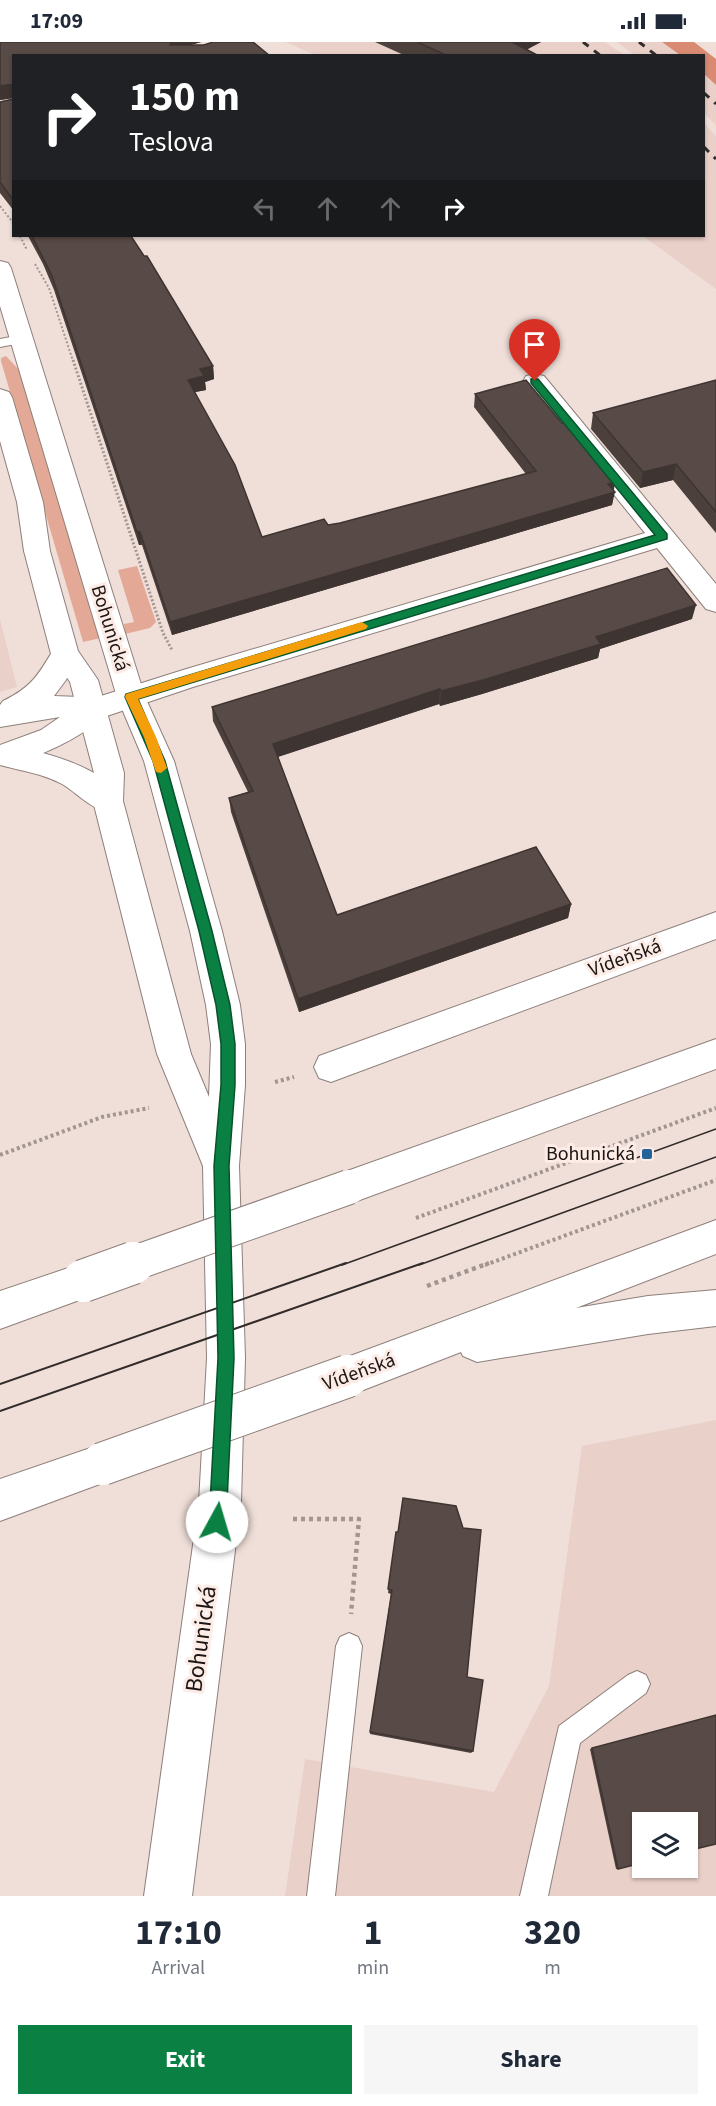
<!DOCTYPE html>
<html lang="en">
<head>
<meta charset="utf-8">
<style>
	:root { --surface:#fff; --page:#f6f6f7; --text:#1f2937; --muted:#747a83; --accent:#0b8043 }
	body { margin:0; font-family:"Source Sans 3",sans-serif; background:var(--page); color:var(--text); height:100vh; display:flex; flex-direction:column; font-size:22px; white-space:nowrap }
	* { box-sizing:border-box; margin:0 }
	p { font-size:20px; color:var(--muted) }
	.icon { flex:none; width:33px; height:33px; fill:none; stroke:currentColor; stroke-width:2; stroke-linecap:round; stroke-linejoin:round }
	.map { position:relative; height:1854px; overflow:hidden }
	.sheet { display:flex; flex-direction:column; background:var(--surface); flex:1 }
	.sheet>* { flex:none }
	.guide { position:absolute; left:12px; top:12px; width:693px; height:183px; border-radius:0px; box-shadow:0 2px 4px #0004; background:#202124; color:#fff; overflow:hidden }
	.controls { position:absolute; left:632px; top:1770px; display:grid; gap:12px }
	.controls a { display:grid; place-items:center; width:66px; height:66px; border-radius:0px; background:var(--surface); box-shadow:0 2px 4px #0004; font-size:30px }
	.pin { position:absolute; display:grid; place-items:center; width:51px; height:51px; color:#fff; margin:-62px -26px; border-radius:50% 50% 50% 0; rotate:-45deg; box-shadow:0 0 6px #0007 }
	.pin .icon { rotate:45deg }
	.me { position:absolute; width:66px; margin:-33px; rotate:6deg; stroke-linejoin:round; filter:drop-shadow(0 0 4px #0008) }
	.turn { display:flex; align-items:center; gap:21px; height:126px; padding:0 18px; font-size:27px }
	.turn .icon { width:78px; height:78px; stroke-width:2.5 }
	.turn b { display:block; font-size:42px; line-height:51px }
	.lanes { display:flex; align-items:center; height:57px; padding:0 18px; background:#0003; justify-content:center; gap:30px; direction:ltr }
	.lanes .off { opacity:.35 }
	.eta { display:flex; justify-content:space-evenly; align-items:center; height:102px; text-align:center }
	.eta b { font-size:36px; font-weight:700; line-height:42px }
	.button { display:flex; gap:12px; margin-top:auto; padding:12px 18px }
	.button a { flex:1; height:69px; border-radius:0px; background:var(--accent); color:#fff; font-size:24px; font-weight:700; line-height:69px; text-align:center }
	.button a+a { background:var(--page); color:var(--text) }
	.status { display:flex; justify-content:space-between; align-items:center; height:42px; padding:0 30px; background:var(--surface); direction:ltr }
	.status svg { height:16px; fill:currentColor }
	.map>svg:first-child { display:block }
	.built { fill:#e9d0c8; fill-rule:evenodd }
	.green { fill:#e4a996 }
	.forest { fill:#d88b72 }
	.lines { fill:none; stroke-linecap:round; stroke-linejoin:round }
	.lane-casing { stroke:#8e7f7a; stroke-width:2 }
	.street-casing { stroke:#8e7f7a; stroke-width:2 }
	.secondary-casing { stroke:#8e7f7a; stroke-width:2 }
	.highway-casing { stroke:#8e7f7a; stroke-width:2 }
	.path-far3 { stroke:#a29591; stroke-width:2; stroke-dasharray:2 2; stroke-linecap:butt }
	.path-far2 { stroke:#a29591; stroke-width:3; stroke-dasharray:2 2; stroke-linecap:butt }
	.path-far1 { stroke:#a29591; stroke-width:4; stroke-dasharray:3 3; stroke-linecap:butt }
	.path { stroke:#a29591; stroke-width:4.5; stroke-dasharray:4 4; stroke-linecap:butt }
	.lane { fill:#fff; fill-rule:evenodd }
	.street { fill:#fff; fill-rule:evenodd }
	.secondary { fill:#fff; fill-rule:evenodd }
	.highway { fill:#fff; fill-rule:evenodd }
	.tram-far1 { stroke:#322b2a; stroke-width:1.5 }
	.tram { stroke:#322b2a; stroke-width:2 }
	.rail { stroke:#322b2a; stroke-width:3; stroke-dasharray:7 7; stroke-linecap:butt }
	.highway-bridge-far1-casing { stroke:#8e7f7a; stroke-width:36; stroke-linecap:butt }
	.highway-bridge-casing { stroke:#8e7f7a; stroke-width:44; stroke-linecap:butt }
	.highway-bridge-far1 { stroke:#fff; stroke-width:34 }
	.highway-bridge { stroke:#fff; stroke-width:42 }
	.wall { fill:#4c403c }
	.shaded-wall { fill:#3e3431 }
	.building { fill:#584a46; stroke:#3e3431; stroke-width:1.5 }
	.route { fill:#0b8043; stroke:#07532c; stroke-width:1.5 }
	.slow { fill:#f59e0b }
	.poi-dot { fill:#246399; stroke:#fdece6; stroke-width:2 }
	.labels { text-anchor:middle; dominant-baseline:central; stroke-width:6; stroke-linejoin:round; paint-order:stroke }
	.street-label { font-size:20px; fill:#1b1514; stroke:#fdece6 }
	.poi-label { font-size:20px; fill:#1b1514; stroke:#fdece6; text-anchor:end }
	.near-street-label { font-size:24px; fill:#1b1514; stroke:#fdece6 }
</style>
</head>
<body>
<div class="status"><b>17:09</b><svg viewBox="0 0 49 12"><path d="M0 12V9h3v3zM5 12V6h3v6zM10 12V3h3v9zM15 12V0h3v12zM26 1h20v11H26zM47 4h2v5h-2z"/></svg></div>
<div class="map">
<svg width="716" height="1854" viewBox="0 0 716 1854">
	<rect width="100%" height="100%" fill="#f0dfd9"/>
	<g class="built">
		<polygon points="285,0 605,0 624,13 318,14"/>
		<polygon points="617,0 662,0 680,13 634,13"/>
		<polygon points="704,32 716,43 716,83 704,71"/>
		<polygon points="704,81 716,94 716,247 643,194 704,194"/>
		<polygon points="0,577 17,645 0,650"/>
		<path d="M716,1378v476h-431l20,-137 189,33 55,-106 33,-240zM642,1780h45v46h-45z"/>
	</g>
	<g class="green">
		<polygon points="6,314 20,329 101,596 83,600 1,319 1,316"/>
		<polygon points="137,524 156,580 150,586 125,592 124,582 134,580 118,528"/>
	</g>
	<polygon class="forest" points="662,0 694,0 716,17 716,43 704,32 704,14 680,13"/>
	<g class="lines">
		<defs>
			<g id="lane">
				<polygon points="21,293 26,294 28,297 26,300 0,305 0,297"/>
				<polygon points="349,1591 358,1595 362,1604 335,1854 307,1854 336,1604 340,1595"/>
				<polygon points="637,1629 646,1633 650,1642 646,1651 580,1701 548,1854 520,1854 559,1684 628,1633"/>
			</g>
			<g id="street">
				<polygon points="535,332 544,334 716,542 716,570 706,567 657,506 193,645 92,679 82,676 77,668 82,660 183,628 645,491 526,344 523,339 526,334"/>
				<polygon points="716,870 716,897 331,1040 319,1036 314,1025 319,1014"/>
			</g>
			<polygon id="secondary" points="0,219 8,221 11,226 145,655 174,719 222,889 240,963 245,1002 245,1043 239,1124 245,1316 241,1460 192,1854 144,1854 199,1460 207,1316 203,1124 157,1012 93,759 94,731 70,640 51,612 24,509 17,460 0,399 0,347 9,350 12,355 43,460 50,509 78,609 98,638 124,731 123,759 191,1012 209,1055 211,1002 206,963 190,889 144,719 117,655 0,264"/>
			<g id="highway">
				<path d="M65,602l10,3 4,7 -13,26 -12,16 26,1 22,5 5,8c-11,18 -44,35 -64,43 28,8 66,21 80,48l-4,8c-23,8 -38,-14 -57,-25 -20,-11 -41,-13 -62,-19v-20l41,-15 19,-13 -60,10v-22l3,-4c29,-14 36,-27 52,-54z"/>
				<polygon points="716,997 716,1027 349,1162 336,1157 331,1145 336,1133"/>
				<polygon points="716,1178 716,1212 576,1266 648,1254 716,1248 716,1284 648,1292 477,1320 463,1314 461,1310 348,1354 334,1348 328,1334 334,1320"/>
				<polygon points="83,1221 96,1226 102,1239 96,1252 0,1287 0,1249"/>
				<polygon points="102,1402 116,1408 122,1422 116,1436 0,1479 0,1437"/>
			</g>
		</defs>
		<use href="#lane" class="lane-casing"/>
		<use href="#street" class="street-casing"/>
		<use href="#secondary" class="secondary-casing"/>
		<use href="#highway" class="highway-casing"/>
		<g class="path-far3">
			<polyline points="0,164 14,182"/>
			<polyline points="20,194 27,208"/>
			<polyline points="35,222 49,246 73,319"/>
		</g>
		<polyline class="path-far2" points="73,318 163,591 172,608"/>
		<g class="path-far1">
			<polyline points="275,1040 294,1035"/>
			<polyline points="0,1113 102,1075 149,1066"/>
			<polyline points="416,1176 716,1066"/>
			<polyline points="485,1223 716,1138"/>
		</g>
		<g class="path">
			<polyline points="427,1244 489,1221"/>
			<polyline points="293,1477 359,1477 351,1572"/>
		</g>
		<use href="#lane" class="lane"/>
		<use href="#street" class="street"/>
		<use href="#secondary" class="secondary"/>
		<use href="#highway" class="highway"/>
		<g class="tram-far1">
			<polyline points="342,1223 716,1087"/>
			<polyline points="419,1223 716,1115"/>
		</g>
		<g class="tram">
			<polyline points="0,1342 346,1221"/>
			<polyline points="0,1369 423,1221"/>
		</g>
		<g class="rail">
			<polyline points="583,0 601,14"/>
			<polyline points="639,0 657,14"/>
			<polyline points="704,51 716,62"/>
			<polyline points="704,105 716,117"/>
		</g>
		<defs>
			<polyline id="highway-bridge-far1" points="129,1223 349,1145"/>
			<g id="highway-bridge">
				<polyline points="83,1239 133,1221"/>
				<polyline points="102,1422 348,1334"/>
			</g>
		</defs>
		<use href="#highway-bridge-far1" class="highway-bridge-far1-casing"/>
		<use href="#highway-bridge" class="highway-bridge-casing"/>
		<use href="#highway-bridge-far1" class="highway-bridge-far1"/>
		<use href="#highway-bridge" class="highway-bridge"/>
	</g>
	<g class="wall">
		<polygon points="0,0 201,0 191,3 204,3 213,0 253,0 270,14 14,14 14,169 0,151 0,60 13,57 13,56 0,58"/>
		<polygon points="375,0 541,0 527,7 539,14 406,14"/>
		<polygon points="28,194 131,194 213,324 214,337 205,340 206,348 195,350 262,495 340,481 526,432 474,365 475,352 562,381 615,440 612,463 172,593 142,503 139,503 54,248 43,222"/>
		<polygon points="716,338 716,491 673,438 640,446 591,387 593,371"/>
		<polygon points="692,577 600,607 598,616 482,652 440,664 439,662 278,715 337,873 571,862 568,876 299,970 231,770 229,756 248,750 213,679 212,665"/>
		<polygon points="396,1490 467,1635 473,1709 471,1711 370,1692 391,1552 388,1551"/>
		<polygon points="592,1706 618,1827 616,1827 590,1707"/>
	</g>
	<g class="shaded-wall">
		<polygon points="171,0 201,0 174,8 170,3"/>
		<polygon points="510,0 541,0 515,14"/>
		<polygon points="13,42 14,56 0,58 0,44"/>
		<polygon points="213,324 214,337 205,340 206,348 190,351 188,338 200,327"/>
		<polygon points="676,422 673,438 640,446 643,430"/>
		<polygon points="615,440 613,450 615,450 612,463 172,593 170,580"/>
		<polygon points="137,490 140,490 142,503 139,503"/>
		<polygon points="696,563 692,577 600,607 598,616 482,652 440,664 441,649 596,595"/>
		<polygon points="440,647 439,662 274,716 273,702"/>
		<polygon points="571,862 568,876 299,970 298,957"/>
	</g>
	<g class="building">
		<polygon points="0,0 171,0 170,3 204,3 213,0 253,0 270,14 14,14 14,159 0,140 0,60 13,57 13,42 0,44"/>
		<polygon points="417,0 512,0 539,14 448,14"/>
		<polygon points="32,194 131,194 144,214 147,214 213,324 200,327 204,334 188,338 235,423 262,495 324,477 328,483 340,481 536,429 475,352 526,338 562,381 566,381 615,440 608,442 615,450 170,580 140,490 137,490 52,234"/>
		<polygon points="716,338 716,470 676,422 643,430 593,371"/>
		<polygon points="667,526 696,563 596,595 601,602 483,638 441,649 440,647 273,702 337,873 536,805 571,862 298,957 229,756 253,749 212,665"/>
		<polygon points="403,1456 456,1464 463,1486 481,1488 467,1635 483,1638 473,1709 370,1690 392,1548 388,1547 396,1490 398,1490"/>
		<polygon points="716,1673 716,1802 687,1809 687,1780 642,1780 642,1821 618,1827 592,1706"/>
	</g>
	<polygon class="route" points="531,337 538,337 667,492 667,497 138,657 165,719 212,889 230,963 235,1002 235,1043 229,1124 234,1316 226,1480 223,1486 217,1489 211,1486 209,1480 218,1316 214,1124 221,1043 221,1002 216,963 199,889 153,719 125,655 126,652 655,493 531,341"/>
	<polygon class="slow" points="362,580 368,584 366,587 138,657 156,695 167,726 161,731 156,730 144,695 125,655 126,652"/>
	<rect class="poi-dot" x="641" y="1106" width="12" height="12" rx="3"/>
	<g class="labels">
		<g class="street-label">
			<text transform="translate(110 586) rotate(73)">Bohunická</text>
			<text transform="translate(625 916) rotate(-20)">Vídeňská</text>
			<text transform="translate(359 1330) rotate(-20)">Vídeňská</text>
		</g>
		<g class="poi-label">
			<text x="635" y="1112">Bohunická</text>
		</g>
		<g class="near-street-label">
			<text transform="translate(201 1597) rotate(-82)">Bohunická</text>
		</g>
	</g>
</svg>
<div class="controls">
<a><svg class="icon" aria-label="layers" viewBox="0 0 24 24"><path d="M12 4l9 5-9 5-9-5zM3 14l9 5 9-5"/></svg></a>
</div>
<div class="pin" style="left:535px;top:339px;background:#d93025"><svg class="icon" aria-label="arrive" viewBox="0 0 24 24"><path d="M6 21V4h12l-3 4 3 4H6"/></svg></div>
<svg class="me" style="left:217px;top:1480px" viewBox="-20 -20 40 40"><circle r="19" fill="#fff"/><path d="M0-13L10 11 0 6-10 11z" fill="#0b8043"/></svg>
<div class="guide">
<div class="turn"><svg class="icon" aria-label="right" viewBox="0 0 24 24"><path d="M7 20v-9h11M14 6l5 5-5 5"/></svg><div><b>150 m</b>Teslova</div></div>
<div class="lanes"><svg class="icon off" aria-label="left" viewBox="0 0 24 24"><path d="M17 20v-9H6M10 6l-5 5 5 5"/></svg><svg class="icon off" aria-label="ahead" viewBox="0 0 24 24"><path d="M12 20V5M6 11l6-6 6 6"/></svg><svg class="icon off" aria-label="ahead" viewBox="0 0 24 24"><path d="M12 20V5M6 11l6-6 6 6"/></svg><svg class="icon" aria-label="right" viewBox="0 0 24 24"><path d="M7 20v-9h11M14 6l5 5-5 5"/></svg></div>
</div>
</div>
<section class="sheet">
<div class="eta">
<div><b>17:10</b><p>Arrival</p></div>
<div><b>1</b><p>min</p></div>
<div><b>320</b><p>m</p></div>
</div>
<div class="button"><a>Exit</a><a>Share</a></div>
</section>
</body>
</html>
